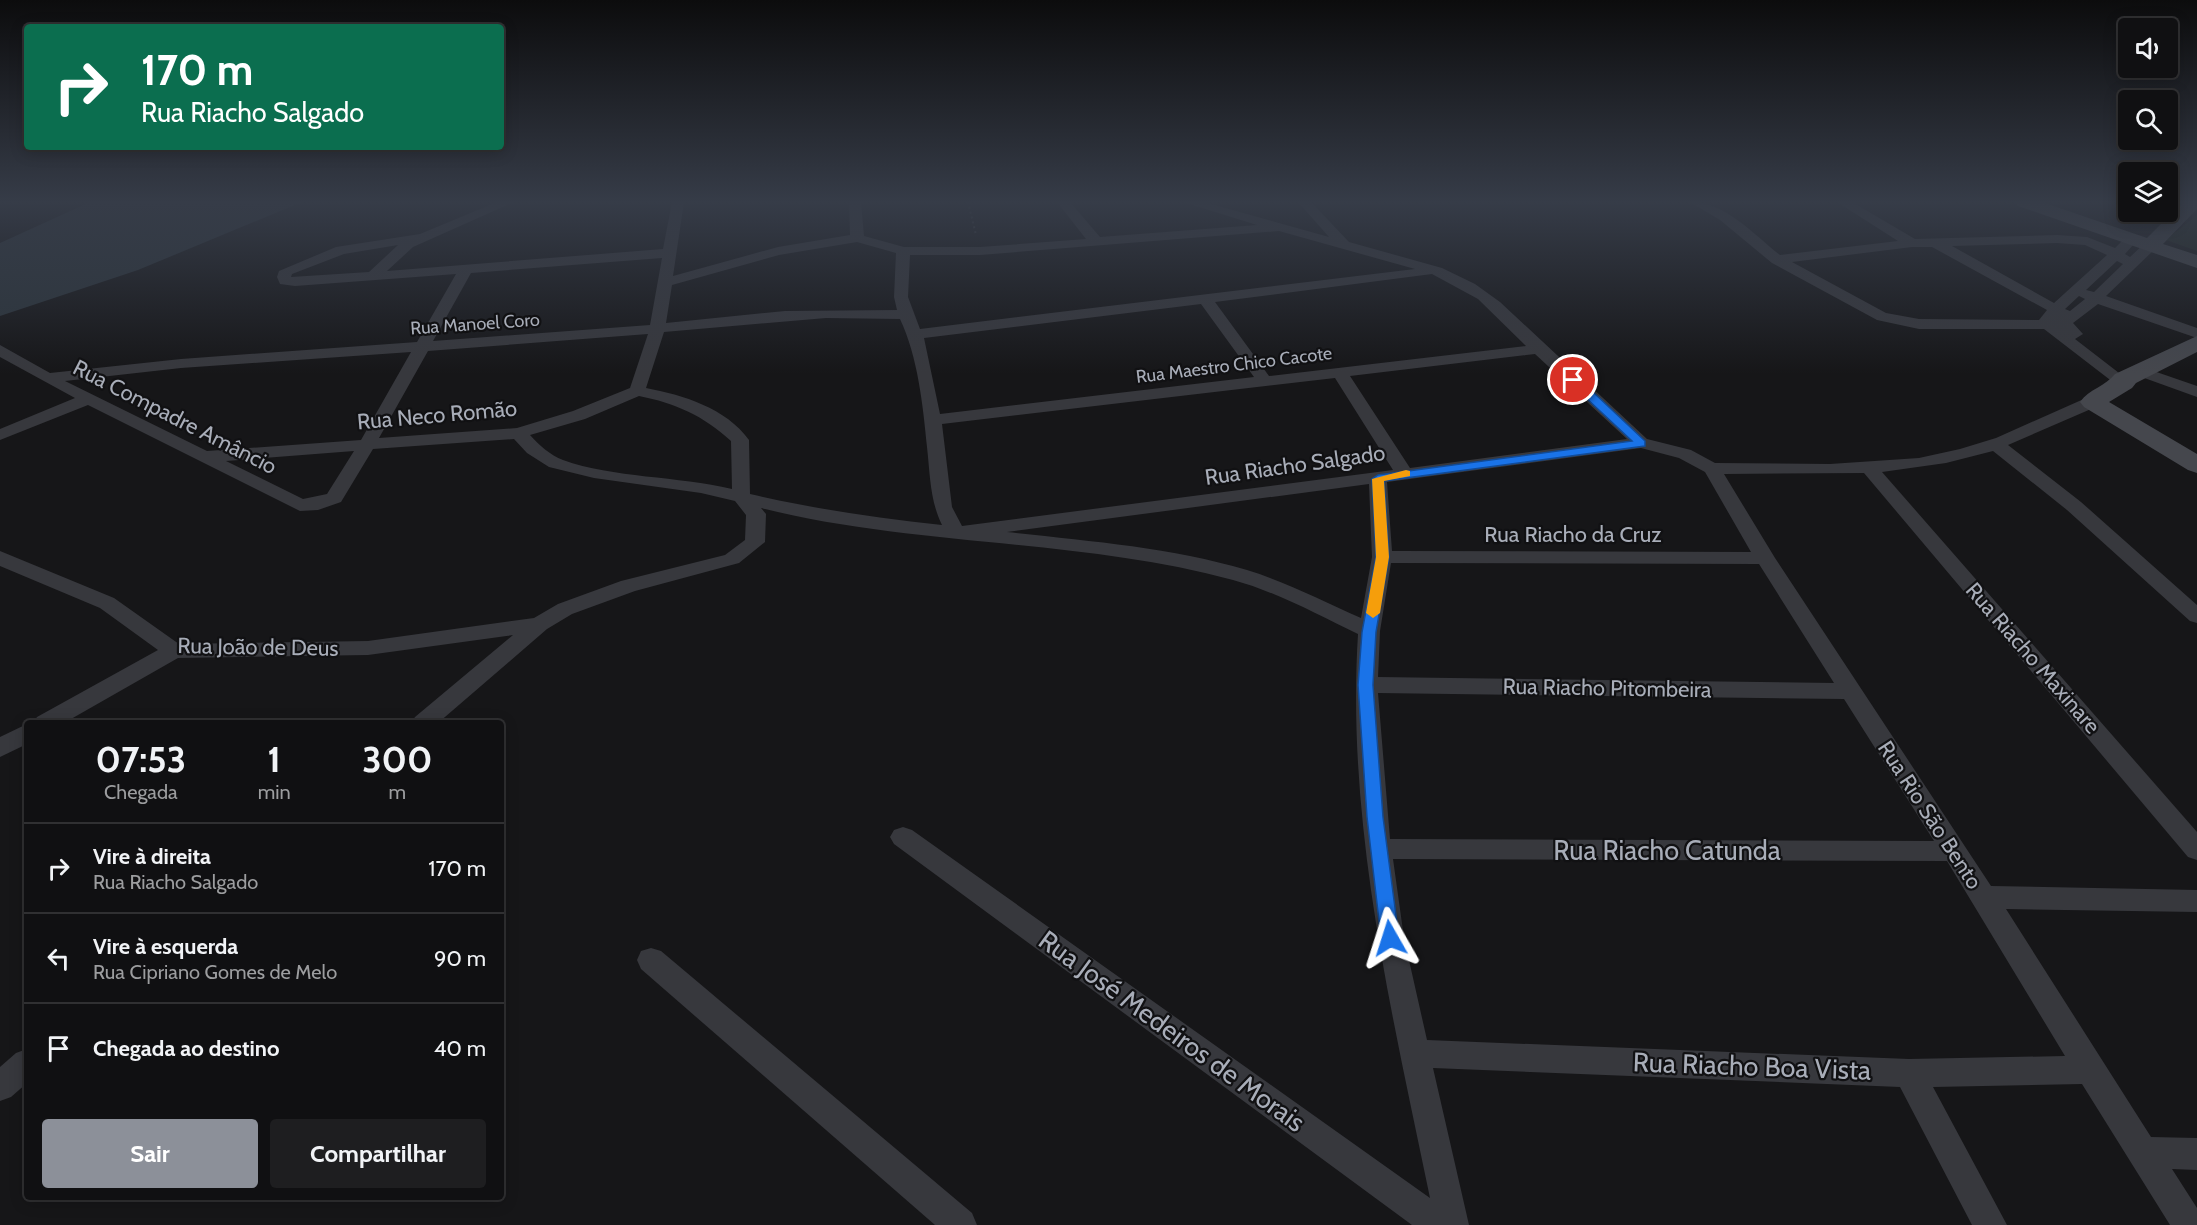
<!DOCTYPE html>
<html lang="pt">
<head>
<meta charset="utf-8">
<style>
	:root { --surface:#101012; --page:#1e1e20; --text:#f1f3f6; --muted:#9c9d9f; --line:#303032; --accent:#8c9099 }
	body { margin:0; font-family:Cabin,sans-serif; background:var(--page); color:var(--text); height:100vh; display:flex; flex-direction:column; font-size:22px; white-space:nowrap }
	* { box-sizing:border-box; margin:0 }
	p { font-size:20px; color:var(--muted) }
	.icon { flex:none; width:33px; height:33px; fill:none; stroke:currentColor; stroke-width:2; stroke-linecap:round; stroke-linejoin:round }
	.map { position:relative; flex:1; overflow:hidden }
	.drawer { position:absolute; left:24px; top:720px; width:480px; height:480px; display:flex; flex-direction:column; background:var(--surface); border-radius:6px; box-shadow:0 3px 15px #0003,0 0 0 2px var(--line) }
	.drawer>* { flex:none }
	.hud { position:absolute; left:24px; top:24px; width:480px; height:126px; border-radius:6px; box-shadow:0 3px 15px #0003,0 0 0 2px var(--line); background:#0b6e4f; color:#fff; overflow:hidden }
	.tools { position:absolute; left:2118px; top:18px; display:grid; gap:12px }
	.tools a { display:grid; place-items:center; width:60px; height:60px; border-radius:6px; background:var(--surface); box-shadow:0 3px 15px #0003,0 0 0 2px var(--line); font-size:30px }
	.pin { position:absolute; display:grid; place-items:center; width:51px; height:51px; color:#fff; margin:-26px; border:3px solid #fff; border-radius:50%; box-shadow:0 2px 6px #0007 }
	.me { position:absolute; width:66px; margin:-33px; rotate:354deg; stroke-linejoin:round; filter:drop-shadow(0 0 4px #0008) }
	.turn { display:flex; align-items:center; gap:21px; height:126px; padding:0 18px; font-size:27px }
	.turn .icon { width:78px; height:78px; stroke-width:2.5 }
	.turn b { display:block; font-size:42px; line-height:51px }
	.eta { display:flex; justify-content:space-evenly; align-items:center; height:102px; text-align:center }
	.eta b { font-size:36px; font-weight:700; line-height:42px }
	.action { display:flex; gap:12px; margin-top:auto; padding:12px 18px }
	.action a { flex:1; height:69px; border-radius:6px; background:var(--accent); color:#fff; font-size:24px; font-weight:700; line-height:69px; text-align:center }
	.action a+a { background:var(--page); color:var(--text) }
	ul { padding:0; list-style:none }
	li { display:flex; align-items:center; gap:18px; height:90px; padding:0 18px; border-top:2px solid var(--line) }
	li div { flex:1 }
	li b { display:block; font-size:22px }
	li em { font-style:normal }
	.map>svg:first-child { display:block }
	.green { fill:#1e261f }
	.water { fill:#2c353c }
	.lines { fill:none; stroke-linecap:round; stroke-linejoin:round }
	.path { stroke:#3d3f44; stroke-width:2; stroke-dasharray:2 3; stroke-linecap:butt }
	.street { fill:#37383d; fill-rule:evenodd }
	.secondary { fill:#45474d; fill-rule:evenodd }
	.route { fill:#1a73e8; stroke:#114b97; stroke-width:1.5 }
	.slow { fill:#f59e0b }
	.labels { text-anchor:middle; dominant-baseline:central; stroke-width:4.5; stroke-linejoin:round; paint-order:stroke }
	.far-street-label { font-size:18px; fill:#a8adb8; stroke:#111113 }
	.street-label { font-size:22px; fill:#a8adb8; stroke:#111113 }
	.near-street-label { font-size:27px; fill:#a8adb8; stroke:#111113 }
</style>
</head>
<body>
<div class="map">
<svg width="2197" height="1225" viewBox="0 0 2197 1225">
	<rect width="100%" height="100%" fill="#161618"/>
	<polygon class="green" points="2197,215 2197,251 2166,240"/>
	<polygon class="water" points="90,202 302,202 138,270 0,316 0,243"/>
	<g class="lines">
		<polyline class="path" points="968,202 976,235"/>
		<g class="street">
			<path d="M497,202h17l-101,45 -26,24 276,-22 9,-47h12l-11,74 105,-29 72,-12 -1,-33h12l3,34 40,11h76l106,-8 -29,-37h13l30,35 157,-12 -74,-23h21l125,35 -31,-35h13l38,40 93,26 33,16 25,18 147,137 44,11 24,13 115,1 89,-6 41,-9 36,-11 90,-40h12l2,4 -2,4 -90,39 73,57 116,103v18l-7,-2 -123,-111 -74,-59 -47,12 -64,9 315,360v28l-9,-3 -324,-384 -140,1 51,84 216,328 206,4v22l-191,-3 145,228 46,1v32l-25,-1 25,39v17h-27l-88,-141 -149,3 74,138h-35l-72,-138 -467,-19 36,157h-57l-518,-381 -4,-7 4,-7 9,-3 9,3 518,368c-38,-185 -84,-373 -72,-564 -40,-19 -81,-42 -125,-54 -155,-42 -317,-33 -472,-72l5,6 -1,28 -26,21 -104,28 -63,23 -25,15 -109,94h-27l4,-6 98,-82 -145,20 -190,3 -114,65h-31l4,-6 121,-67 -58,-42 -100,-42v-15l114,47 65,46 189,-3 166,-23 24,-14 63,-23 104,-26 20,-15 1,-25 -11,-14 -34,-8 -107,-15 -45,-11 -22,-14 -13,-14 -141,10 -32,53 -23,8 -18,1 -212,-106 -88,35v-11l75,-31 -75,-41v-12l50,28 131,-14 236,-17 39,-68 -161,12 -15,-2 -3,-7 2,-6 57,-24 84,-13zM1279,231l136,38 -495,60 -12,-32 2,-42h70zM857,242l39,11 -2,44 3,13 -112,1 -119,12 6,-38 107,-30zM398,245l-29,27 -78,5 1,-3 52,-20zM662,258l-12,67 -217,16 38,-68zM1432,274l46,25 48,47 -257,30 -54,-74zM1201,304l53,73 -314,37 -16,-76zM826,318l74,1c18,38 23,87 27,128 3,27 3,54 15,78 -65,-7 -128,-16 -192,-31l-1,-54c-23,-32 -66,-45 -103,-52l18,-56zM648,334l-18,54 -57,23 -56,17 -138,10 49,-87zM411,352l-50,88 -154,11 -142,-70 116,-13zM1535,354l92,85 -217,29 -60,-92zM1335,378l58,92 -431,56 -10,-19 -10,-83zM639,396c36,7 65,20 92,45l1,48c-54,-13 -119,-11 -169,-29 -13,-5 -24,-15 -33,-25l55,-16zM1641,448l38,10 26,14 46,80 -359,-1 -5,-69zM354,451l-27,43 -24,5 -77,-38zM1369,484l3,73 -11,61c-38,-17 -75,-36 -114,-48 -78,-23 -160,-29 -240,-38zM1391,563l368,1 75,119 -456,-6 2,-46zM1378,693l466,6 90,142 -544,-2zM1393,859l554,2 118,195 -156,3 -482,-19 -23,-102z"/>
			<path d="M1690,202c36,0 63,32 90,53l118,-14 -61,-39h15l63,37 142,-4 30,2 28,11 6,-6h10l2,3 -8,9 5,3 16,-15h10v6l-50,48 91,32v10l-99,-34 -25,19 10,11 -8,5 57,44 -2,3h-12l-74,-57h-125l-42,-9 -105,-57 -52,-43zM2057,243l28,2 22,10 -53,48 -102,-57zM1912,247h20l115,63 -8,10 -120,-1 -33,-6 -94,-51zM2117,261l6,3 -29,28 -8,-2zM2079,296l6,3 -15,12 -5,-2z"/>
			<polygon points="2142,367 2197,386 2197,397 2136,375 2134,372"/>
			<polygon points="27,724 27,744 0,757 0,737"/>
			<polygon points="651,948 661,951 972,1213 977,1225 935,1225 641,969 637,960 641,951"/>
			<polygon points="27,1049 27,1083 11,1097 0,1101 0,1067 16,1053"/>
		</g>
		<g class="secondary">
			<polygon points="2015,202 2042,202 2147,238 2183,202 2197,202 2197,209 2163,244 2197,255 2197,268 2018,206"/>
			<path d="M2197,336v16l-61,31 -4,5 -23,14 88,52v19l-9,-3 -104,-63 -4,-5c9,-13 26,-16 35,-28z"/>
		</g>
	</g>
	<linearGradient id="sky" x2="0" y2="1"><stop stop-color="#0c0c0d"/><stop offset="0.54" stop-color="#363c48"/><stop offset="1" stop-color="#363c48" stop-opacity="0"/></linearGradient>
	<rect width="2197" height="374" fill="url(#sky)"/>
	<polygon class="route" points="1569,377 1577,377 1645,441 1645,446 1384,481 1389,557 1376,632 1373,685 1383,817 1399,938 1396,943 1390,946 1384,943 1381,938 1367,817 1358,685 1362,632 1376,557 1372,479 1378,475 1632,441 1569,382"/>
	<polygon class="slow" points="1406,470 1410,471 1410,476 1384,481 1389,557 1380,613 1373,618 1366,613 1376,557 1372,479"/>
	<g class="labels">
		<g class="far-street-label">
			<text transform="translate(475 324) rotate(-4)">Rua Manoel Coro</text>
			<text transform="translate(1234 365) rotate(-7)">Rua Maestro Chico Cacote</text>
		</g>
		<g class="street-label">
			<text transform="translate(437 415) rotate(-5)">Rua Neco Romão</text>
			<text transform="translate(175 417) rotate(27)">Rua Compadre Amâncio</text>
			<text transform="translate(1295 465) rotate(-8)">Rua Riacho Salgado</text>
			<text x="1573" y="534">Rua Riacho da Cruz</text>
			<text transform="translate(258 647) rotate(1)">Rua João de Deus</text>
			<text transform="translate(2033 658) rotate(49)">Rua Riacho Maxinare</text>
			<text transform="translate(1607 688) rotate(1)">Rua Riacho Pitombeira</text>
			<text transform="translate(1930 815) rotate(57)">Rua Rio São Bento</text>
		</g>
		<g class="near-street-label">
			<text x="1667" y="850">Rua Riacho Catunda</text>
			<text transform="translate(1172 1031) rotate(36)">Rua José Medeiros de Morais</text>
			<text transform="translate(1752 1066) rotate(2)">Rua Riacho Boa Vista</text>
		</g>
	</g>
</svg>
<div class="tools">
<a><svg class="icon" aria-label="sound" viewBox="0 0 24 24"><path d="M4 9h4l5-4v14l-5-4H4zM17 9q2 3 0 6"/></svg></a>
<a><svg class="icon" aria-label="search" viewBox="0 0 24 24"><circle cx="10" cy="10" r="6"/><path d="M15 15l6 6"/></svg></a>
<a><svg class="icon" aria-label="layers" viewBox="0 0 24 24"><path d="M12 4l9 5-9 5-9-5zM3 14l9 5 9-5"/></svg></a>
</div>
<div class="pin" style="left:1573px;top:380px;background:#d93025"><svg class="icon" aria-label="arrive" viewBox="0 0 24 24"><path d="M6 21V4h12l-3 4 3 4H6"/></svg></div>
<svg class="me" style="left:1390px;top:938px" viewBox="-20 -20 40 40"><path d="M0-17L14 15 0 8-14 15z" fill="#1a73e8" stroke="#fff" stroke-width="4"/></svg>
<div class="hud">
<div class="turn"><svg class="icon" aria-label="right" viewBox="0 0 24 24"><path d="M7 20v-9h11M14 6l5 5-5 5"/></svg><div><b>170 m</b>Rua Riacho Salgado</div></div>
</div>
<section class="drawer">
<div class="eta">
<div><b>07:53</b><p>Chegada</p></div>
<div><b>1</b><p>min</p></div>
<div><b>300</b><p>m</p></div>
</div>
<ul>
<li><svg class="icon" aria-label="right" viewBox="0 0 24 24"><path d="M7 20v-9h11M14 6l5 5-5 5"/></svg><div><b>Vire à direita</b><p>Rua Riacho Salgado</p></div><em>170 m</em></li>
<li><svg class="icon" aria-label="left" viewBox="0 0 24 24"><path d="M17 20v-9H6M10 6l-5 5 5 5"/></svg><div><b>Vire à esquerda</b><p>Rua Cipriano Gomes de Melo</p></div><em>90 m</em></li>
<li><svg class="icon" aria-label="arrive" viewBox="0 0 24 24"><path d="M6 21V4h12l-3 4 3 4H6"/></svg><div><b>Chegada ao destino</b></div><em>40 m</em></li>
</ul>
<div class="action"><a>Sair</a><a>Compartilhar</a></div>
</section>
</div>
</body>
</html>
